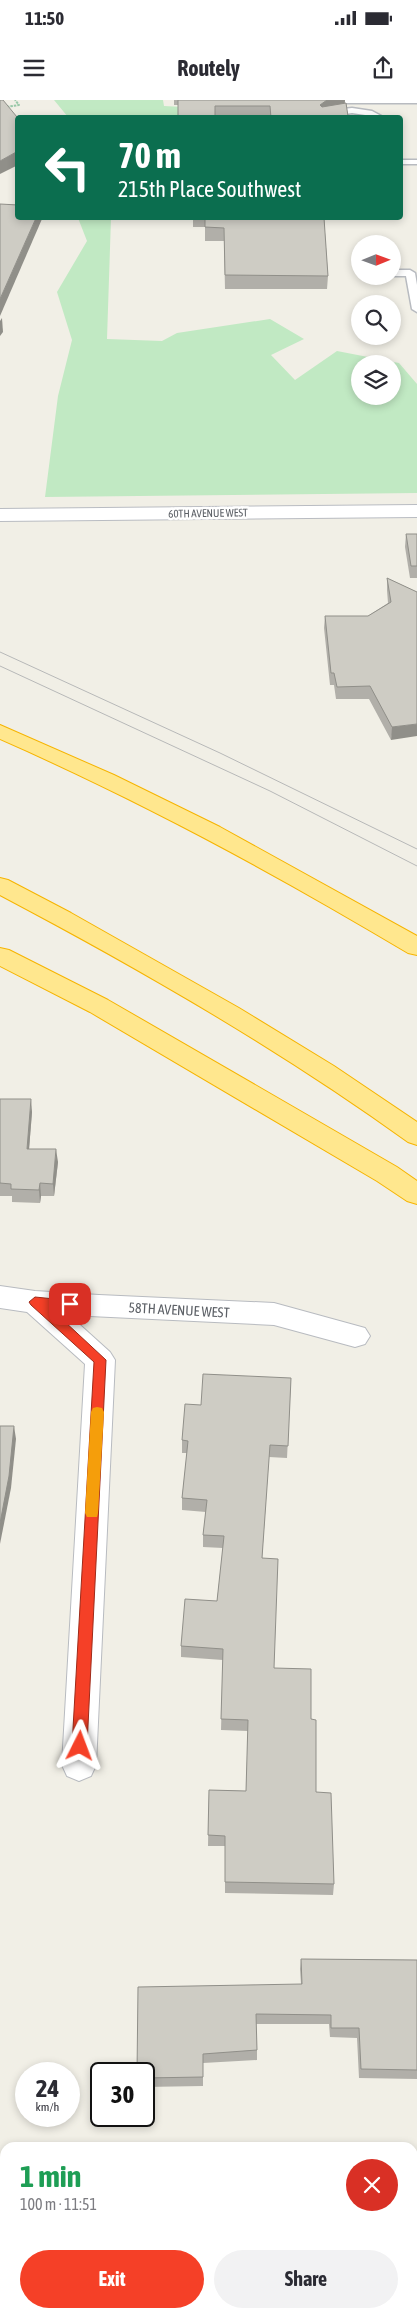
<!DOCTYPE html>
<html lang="en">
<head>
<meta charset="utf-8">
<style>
	:root { --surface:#fff; --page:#f2f2f3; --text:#2b2b33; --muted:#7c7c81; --accent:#f54027 }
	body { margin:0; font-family:"Asap Condensed",sans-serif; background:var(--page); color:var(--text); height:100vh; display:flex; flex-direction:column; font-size:19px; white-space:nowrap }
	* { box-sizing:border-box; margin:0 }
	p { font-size:16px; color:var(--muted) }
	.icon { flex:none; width:28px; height:28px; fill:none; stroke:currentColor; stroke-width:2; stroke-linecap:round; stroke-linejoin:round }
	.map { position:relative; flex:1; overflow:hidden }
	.details { position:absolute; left:0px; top:2042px; width:418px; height:176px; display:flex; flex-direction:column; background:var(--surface); border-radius:15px 15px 0 0; box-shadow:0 2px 8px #0003 }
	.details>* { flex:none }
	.top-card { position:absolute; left:15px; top:15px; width:388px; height:105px; border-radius:5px; box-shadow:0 2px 8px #0003; background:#0b6e4f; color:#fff; overflow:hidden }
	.needle { width:32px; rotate:89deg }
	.controls { position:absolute; left:351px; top:135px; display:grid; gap:10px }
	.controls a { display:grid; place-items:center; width:50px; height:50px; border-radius:50%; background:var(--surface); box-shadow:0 2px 8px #0003; font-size:25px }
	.speed { position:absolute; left:15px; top:1962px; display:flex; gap:10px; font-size:25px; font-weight:700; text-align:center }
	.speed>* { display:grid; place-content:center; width:65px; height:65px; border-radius:50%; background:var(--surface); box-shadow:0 2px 8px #0003; line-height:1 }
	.speed small { font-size:12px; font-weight:400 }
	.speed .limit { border:2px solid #111; border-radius:8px; background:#fff; color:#111 }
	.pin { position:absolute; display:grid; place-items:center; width:42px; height:42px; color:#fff; margin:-21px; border-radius:10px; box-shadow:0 2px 8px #0006 }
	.me { position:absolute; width:55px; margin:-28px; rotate:3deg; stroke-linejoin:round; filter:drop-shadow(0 0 4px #0008) }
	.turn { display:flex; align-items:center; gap:18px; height:105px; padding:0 20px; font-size:22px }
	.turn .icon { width:65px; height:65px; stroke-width:2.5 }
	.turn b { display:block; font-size:35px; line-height:42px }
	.round { display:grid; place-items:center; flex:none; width:52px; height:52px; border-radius:26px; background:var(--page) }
	.headline { display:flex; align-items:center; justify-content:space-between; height:85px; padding:0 20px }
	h1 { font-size:30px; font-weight:700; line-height:38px; color:#1e9e55 }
	.cta { display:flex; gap:10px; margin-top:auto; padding:10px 20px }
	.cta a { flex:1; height:58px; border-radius:30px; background:var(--accent); color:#fff; font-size:20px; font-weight:700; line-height:58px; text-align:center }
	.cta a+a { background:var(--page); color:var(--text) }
	.status { display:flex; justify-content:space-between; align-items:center; height:35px; padding:0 25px; background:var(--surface); direction:ltr }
	.status svg { height:14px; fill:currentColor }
	header { display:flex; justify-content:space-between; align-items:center; height:65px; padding:0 20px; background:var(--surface); font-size:22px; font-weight:700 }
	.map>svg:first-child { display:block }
	.green { fill:#c1e9c3; fill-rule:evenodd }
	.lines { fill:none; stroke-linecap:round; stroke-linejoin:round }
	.lane-casing { stroke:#b8bbc0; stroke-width:3 }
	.street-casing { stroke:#b8bbc0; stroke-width:2 }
	.secondary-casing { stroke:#b9bcc2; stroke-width:2 }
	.highway-casing { stroke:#f6b400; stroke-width:2 }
	.path { stroke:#98c8a8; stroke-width:2; stroke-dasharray:2.5 1; stroke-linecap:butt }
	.lane { fill:#fff; fill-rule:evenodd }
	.street { fill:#fff; fill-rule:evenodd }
	.secondary { fill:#fff; fill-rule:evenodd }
	.highway { fill:#ffe78e; fill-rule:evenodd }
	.tram { stroke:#b7b8b8; stroke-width:1 }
	.wall { fill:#b1afa9 }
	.shaded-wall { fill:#908f89 }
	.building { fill:#ceccc4; stroke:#908f89 }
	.route { fill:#f54027; stroke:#9f2a19 }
	.slow { fill:#f59e0b }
	.labels { text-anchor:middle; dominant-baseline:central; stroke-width:5; stroke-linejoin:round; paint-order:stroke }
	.far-street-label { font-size:11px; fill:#5d6167; stroke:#fff }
	.street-label { font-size:14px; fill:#5d6167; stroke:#fff }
</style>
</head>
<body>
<div class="status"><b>11:50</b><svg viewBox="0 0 49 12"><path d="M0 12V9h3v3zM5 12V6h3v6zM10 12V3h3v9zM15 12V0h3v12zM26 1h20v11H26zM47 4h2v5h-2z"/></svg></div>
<header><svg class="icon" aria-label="menu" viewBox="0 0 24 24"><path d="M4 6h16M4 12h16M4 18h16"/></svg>Routely<svg class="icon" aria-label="share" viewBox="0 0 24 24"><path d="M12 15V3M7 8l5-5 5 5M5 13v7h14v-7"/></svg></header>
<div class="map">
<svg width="417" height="2218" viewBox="0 0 417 2218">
	<rect width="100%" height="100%" fill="#f1efe6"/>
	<g class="green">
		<polygon points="54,0 163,0 164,6 203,8 193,16 68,17"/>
		<path d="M78,118h33l-4,121 55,2 15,-8 93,-14 34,20 -33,16 24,25 42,-29 62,12 18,21v109l-372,4 13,-101 14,-56 -15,-48 30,-51zM360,264h32v32h-32z"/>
	</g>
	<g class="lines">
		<defs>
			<g id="lane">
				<polygon points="321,0 417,0 417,3 324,3"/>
				<polygon points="352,8 372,11 385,18 352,13 321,18 333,10"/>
				<rect x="400" y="60" width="17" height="4"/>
				<polygon points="392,170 410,170 415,173 417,185 417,212 412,209 406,176 392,176"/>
			</g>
			<g id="street">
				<polygon points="0,1186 35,1191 99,1195 274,1203 365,1228 370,1236 365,1244 355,1247 274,1225 69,1215 110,1252 115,1260 96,1665 91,1676 79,1681 67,1676 62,1665 85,1264 27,1212 0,1208"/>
				<polygon points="417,2096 417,2136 412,2137 412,2097"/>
				<rect x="0" y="2123" width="5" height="40"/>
			</g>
			<polygon id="secondary" points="417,405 417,417 0,421 0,409"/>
			<g id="highway">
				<path d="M0,625l114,50 106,52 197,109v19l-9,-2c-132,-79 -267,-152 -408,-214z"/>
				<path d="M0,778l8,2 63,33 168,95 95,58 83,56v23l-9,-3c-129,-93 -268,-173 -408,-247z"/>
				<polygon points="0,848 9,850 108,900 397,1067 417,1081 417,1104 407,1101 377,1081 90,912 0,866"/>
			</g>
		</defs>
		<use href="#lane" class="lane-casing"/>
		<use href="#street" class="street-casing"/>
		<use href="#secondary" class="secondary-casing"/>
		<use href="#highway" class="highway-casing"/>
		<polyline class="path" points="0,8 19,5 15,0"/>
		<use href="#lane" class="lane"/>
		<use href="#street" class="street"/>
		<use href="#secondary" class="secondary"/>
		<use href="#highway" class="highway"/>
		<g class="tram">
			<polyline points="0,552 220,653 417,749"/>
			<polyline points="0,566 270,691 417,766"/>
		</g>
	</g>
	<g class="wall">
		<polygon points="174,0 345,0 345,3 346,3 348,18 178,18 178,5 174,5"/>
		<polygon points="193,118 324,118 328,176 327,189 225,189 224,141 205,141 205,127 193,127"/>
		<polygon points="406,434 417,434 417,478 410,478 405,447"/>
		<polygon points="387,478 417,492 391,640 369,599 336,599 334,585 330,585 324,528 325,516 368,516 388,503 387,490"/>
		<polygon points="0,999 32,1012 29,1049 58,1062 54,1096 41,1096 40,1103 12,1102 12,1096 0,1096"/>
		<polygon points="291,1278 287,1358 269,1357 262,1458 274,1568 311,1619 316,1692 334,1784 333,1795 225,1793 225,1746 208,1746 209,1690 246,1691 248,1631 221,1630 223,1560 181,1557 181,1546 217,1501 223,1448 203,1447 203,1435 206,1412 182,1410 182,1398 187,1353 182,1353 182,1340 201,1305"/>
		<polygon points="301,1859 417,1860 417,1979 359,1978 357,1938 330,1937 329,1924 256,1924 257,1950 257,1960 203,1963 203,1986 144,1987 144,1974 301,1884 300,1869"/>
	</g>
	<g class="shaded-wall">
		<polygon points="327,0 345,0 344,7 321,17 320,5"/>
		<polygon points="18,51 18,65 0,74 0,61"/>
		<polygon points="36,118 42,118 42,119 0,216 0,199"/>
		<polygon points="2,218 3,232 0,236 0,221"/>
		<polygon points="417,624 417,636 391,640 392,627"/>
		<polygon points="31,999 32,1012 28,1062 27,1049"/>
		<polygon points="56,1049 58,1062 54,1096 53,1084"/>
		<polygon points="40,1083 41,1096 40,1103 39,1090"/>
		<polygon points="14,1326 16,1339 11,1388 0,1444 0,1423"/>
		<polygon points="2,2056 5,2066 0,2070 0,2058"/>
	</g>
	<g class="building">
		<polygon points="0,0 3,0 17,17 19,18 18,18 18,51 0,61"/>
		<polygon points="178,0 327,0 320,5 322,7 346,3 348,16 271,18 270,6 215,6 215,18 178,18"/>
		<polygon points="0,104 18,105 18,118 36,118 0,199"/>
		<polygon points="205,118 324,118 328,176 225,175 224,128 205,127"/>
		<polygon points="406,434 417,434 417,466 411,466"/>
		<polygon points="387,478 417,492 417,624 392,627 370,586 337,587 334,573 331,573 325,516 368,516 391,502"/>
		<polygon points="0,999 31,999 27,1049 56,1049 53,1084 40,1083 39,1090 11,1089 11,1084 0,1083"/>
		<polygon points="203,1274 291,1278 288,1346 270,1345 262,1458 278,1459 274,1568 311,1569 311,1619 316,1620 316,1692 331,1693 334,1784 225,1782 225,1736 208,1735 209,1690 246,1691 248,1620 221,1619 223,1549 181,1546 185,1499 217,1501 224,1436 203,1435 207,1400 182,1398 188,1341 182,1340 185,1304 201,1305"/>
		<polygon points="0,1326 14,1326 9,1376 0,1423"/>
		<polygon points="301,1859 417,1860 417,1970 361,1969 359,1928 331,1928 331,1915 256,1914 257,1950 203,1954 203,1977 144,1978 144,1974 137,1974 138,1887 302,1884"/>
	</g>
	<polygon class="route" points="35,1197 74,1201 76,1204 74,1207 49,1207 106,1260 87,1646 85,1650 80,1652 74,1650 72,1646 94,1262 31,1205 29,1202"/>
	<polygon class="slow" points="97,1307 102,1308 104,1312 98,1413 97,1417 87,1417 85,1413 91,1312 93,1308"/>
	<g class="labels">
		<g class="far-street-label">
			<text transform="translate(208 413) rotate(-1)">60TH AVENUE WEST</text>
		</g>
		<g class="street-label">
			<text transform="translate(179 1210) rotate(3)">58TH AVENUE WEST</text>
		</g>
	</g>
</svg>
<div class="controls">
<a><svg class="needle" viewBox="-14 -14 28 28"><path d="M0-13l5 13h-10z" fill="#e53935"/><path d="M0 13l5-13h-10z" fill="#7c7c81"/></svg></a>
<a><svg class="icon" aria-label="search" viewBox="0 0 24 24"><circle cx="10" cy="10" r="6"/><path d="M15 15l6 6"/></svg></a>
<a><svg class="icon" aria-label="layers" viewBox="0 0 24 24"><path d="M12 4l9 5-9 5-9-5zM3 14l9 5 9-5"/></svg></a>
</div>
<div class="speed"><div>24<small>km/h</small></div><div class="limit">30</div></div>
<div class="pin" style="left:70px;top:1204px;background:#d93025"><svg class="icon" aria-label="arrive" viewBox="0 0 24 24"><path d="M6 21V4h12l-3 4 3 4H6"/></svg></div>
<svg class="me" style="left:80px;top:1646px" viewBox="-20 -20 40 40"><path d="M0-17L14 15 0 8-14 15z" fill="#f54027" stroke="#fff" stroke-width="4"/></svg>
<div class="top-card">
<div class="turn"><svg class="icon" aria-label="left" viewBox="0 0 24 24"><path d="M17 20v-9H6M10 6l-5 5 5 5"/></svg><div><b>70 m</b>215th Place Southwest</div></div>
</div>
<section class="details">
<div class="headline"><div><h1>1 min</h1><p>100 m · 11:51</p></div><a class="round" style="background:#d93025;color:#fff"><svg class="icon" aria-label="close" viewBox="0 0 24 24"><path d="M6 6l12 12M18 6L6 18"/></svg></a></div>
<div class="cta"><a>Exit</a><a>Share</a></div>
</section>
</div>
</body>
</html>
